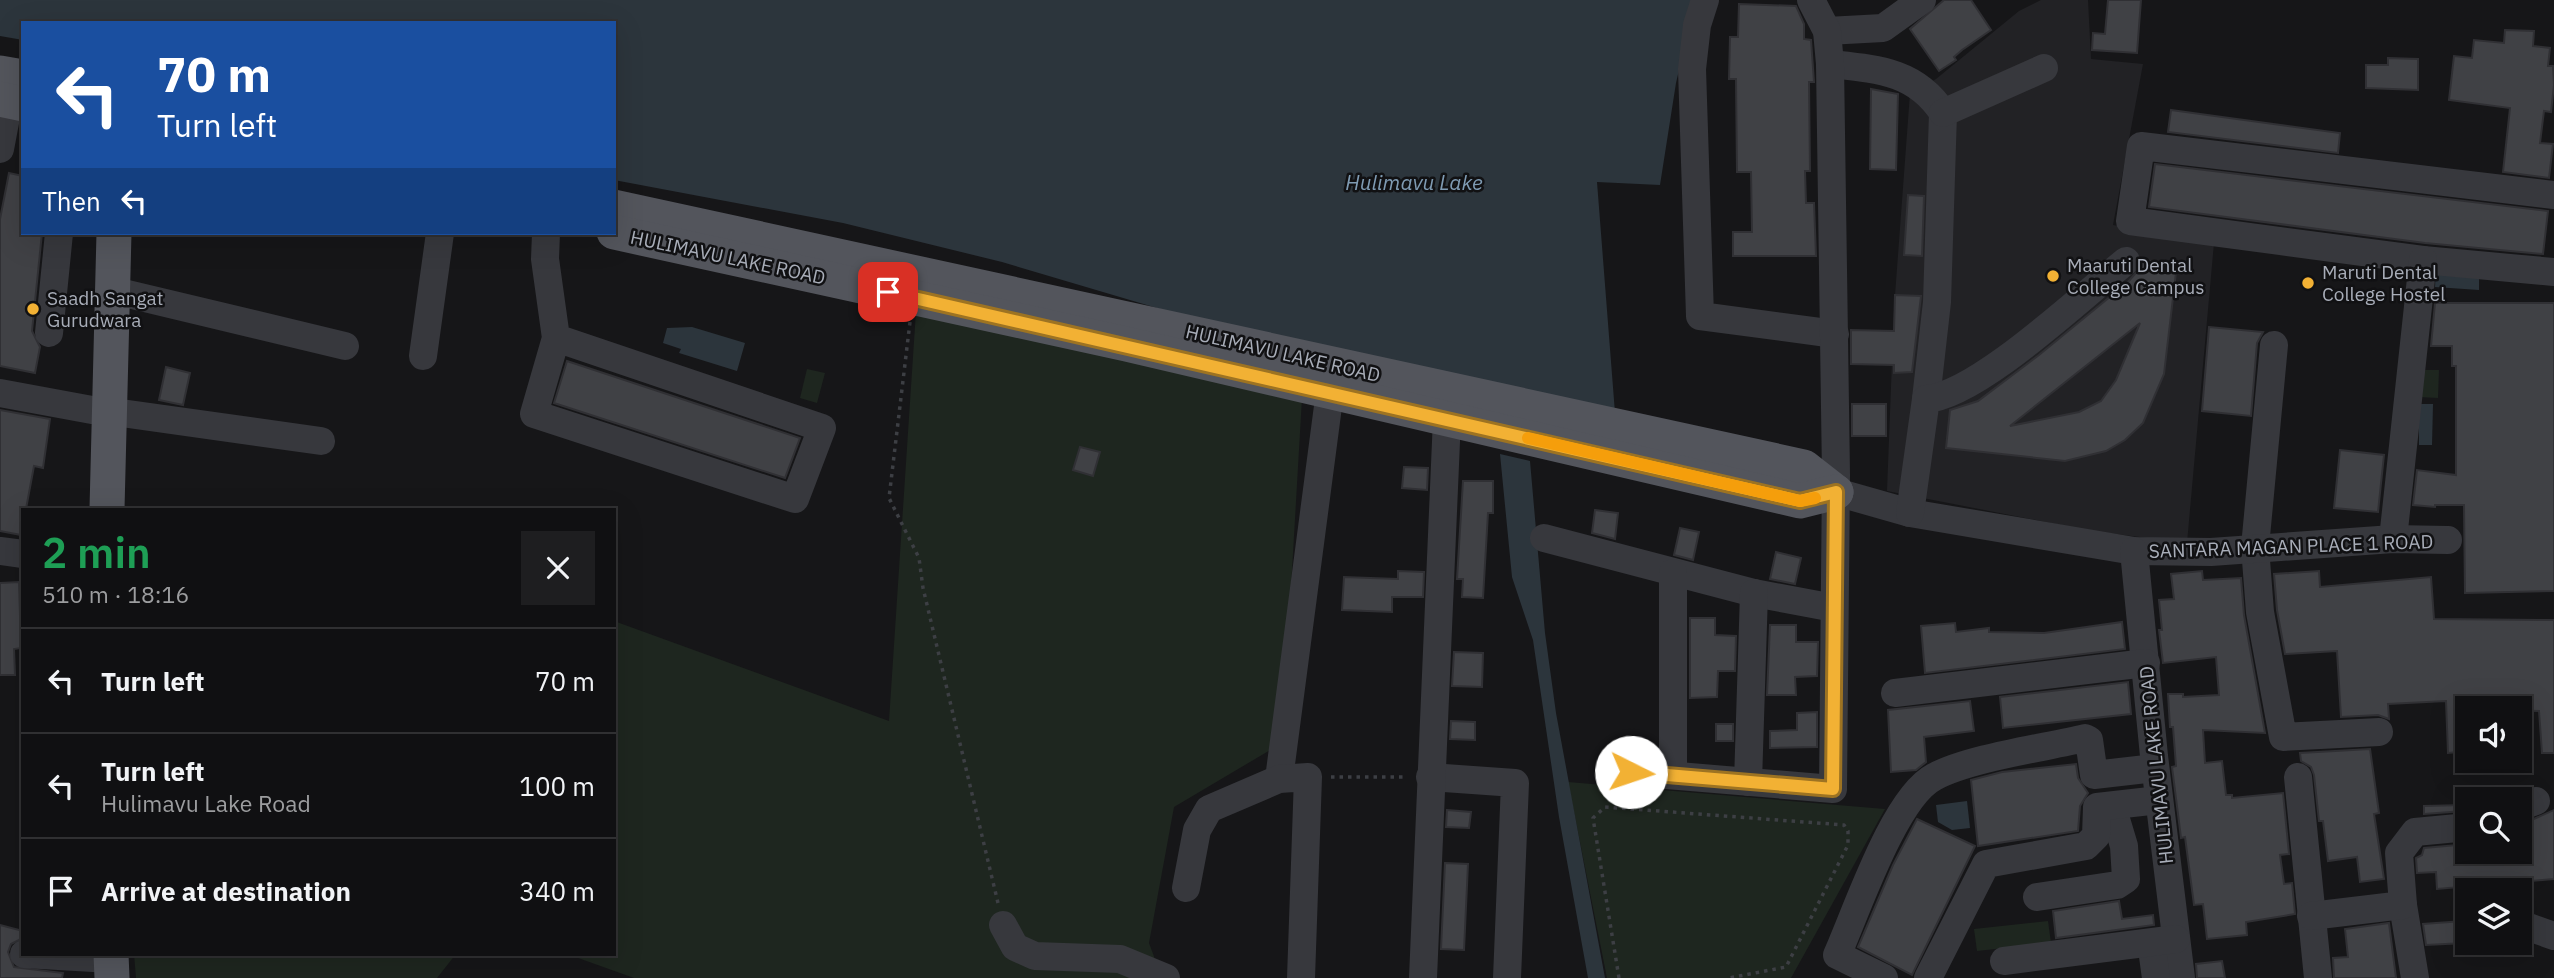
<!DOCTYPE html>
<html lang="en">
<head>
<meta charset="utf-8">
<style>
	:root { --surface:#101012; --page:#1e1e20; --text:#f1f3f6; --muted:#9c9d9f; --line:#303032 }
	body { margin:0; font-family:"IBM Plex Sans",sans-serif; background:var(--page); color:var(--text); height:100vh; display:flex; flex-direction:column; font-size:26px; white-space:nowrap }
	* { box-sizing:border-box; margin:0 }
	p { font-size:23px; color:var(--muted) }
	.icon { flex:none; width:38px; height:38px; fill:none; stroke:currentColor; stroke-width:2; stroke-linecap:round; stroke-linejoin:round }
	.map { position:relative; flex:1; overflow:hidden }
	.sheet { position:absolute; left:21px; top:508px; width:595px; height:448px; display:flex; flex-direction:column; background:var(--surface); border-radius:0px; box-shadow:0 7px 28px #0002,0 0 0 2px var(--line) }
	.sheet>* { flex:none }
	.banner { position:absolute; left:21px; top:21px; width:595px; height:214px; border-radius:0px; box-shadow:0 7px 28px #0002,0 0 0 2px var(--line); background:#1a4fa0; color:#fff; overflow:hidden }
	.buttons { position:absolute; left:2455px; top:696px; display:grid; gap:14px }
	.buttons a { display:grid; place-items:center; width:77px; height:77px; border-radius:0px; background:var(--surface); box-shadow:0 7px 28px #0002,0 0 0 2px var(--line); font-size:35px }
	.pin { position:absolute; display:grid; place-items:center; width:60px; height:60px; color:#fff; margin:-30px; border-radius:14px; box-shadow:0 4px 10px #0006 }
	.me { position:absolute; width:77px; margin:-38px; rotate:94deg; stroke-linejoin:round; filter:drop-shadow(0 0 5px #0008) }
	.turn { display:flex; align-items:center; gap:24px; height:147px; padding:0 21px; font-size:32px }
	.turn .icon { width:91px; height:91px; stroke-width:2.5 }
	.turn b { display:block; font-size:49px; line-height:60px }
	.then { display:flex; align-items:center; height:66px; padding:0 21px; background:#0003; gap:14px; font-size:26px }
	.round { display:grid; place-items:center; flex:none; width:74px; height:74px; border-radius:0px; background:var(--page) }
	.head { display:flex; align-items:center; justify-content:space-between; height:119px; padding:0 21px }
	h1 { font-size:42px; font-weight:600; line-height:52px; color:#1e9e55 }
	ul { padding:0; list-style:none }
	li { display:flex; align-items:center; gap:21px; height:105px; padding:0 21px; border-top:2px solid var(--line) }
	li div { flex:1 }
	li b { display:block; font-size:26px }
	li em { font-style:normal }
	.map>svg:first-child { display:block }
	.built { fill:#222225 }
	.green { fill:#1e261f }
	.water { fill:#2c353c }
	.building { fill:#404145; stroke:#303034; stroke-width:2; fill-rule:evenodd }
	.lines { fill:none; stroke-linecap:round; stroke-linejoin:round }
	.path { stroke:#3d3f44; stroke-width:3.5; stroke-dasharray:3.5 5; stroke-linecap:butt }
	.minor { stroke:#37383d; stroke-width:28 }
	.major { stroke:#53555c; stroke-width:35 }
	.route-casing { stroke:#9d7322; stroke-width:18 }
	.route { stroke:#f2b134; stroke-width:12 }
	.slow { stroke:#f59e0b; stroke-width:12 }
	.poi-dot { fill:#f2b134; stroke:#111113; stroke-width:2.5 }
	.labels { text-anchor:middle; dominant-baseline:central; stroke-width:5; stroke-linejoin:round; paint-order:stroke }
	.street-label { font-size:19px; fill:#a8adb8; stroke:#111113 }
	.poi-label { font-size:19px; fill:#a8adb8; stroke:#111113; text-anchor:start }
	.water-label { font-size:21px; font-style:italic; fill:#7f9bb3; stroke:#111113 }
</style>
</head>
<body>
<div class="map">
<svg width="2554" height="978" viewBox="0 0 2554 978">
	<rect width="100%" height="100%" fill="#161618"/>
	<polygon class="built" points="2041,0 2088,0 2091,59 2143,64 2113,225 2214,243 2187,543 2092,531 1887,491 1894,309 1910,93 1936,79 2019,11"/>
	<g class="green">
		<polygon points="916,311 1302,398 1282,743 1174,807 1149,943 1162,978 634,978 567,954 614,954 614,621 889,721"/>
		<polygon points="807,369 825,373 817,403 800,398"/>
		<polygon points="2419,370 2439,370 2438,398 2418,397"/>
		<polygon points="1568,782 1885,809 1791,978 1607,978"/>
		<polygon points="2048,921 2051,943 1977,951 1974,929"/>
		<polygon points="134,954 456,954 437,978 136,978"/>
	</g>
	<g class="water">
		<polygon points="0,0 1695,0 1676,83 1660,185 1597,182 1615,413 1211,324 1002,262 843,223 614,180 614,23 23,23 23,40 0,36"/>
		<polygon points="2436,268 2479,274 2479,290 2435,287"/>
		<polygon points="692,327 745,343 737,371 679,353 681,349 663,343 667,328"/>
		<polygon points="2419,404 2433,404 2432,445 2419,445"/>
		<polygon points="1500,454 1530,461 1545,633 1556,713 1605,978 1588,978 1559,817 1533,640 1512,577"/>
		<polygon points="1967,801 1970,828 1952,830 1938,822 1936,805"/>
	</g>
	<g class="building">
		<polygon points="1944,0 1971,0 1991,30 1962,50 1954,57 1956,60 1939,71 1910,29"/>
		<polygon points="2108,0 2141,0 2137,53 2092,50 2093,33 2105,34"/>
		<polygon points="1739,4 1796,6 1804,24 1804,39 1811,40 1814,82 1809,82 1810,171 1805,171 1806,203 1814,203 1816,256 1733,256 1733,232 1752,232 1751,172 1737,172 1736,79 1729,79 1730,37 1738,37"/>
		<polygon points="2505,30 2534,31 2533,46 2550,48 2548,66 2553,66 2554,85 2551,112 2544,111 2540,143 2553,144 2549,178 2503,172 2510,108 2449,100 2454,56 2472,58 2474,40 2504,43"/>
		<polygon points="2388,58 2418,59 2418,90 2366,88 2366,65 2388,65"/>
		<polygon points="1871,89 1898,94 1896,170 1870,169"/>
		<polygon points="2171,110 2340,133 2338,153 2168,132"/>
		<polygon points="2155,164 2548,211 2543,254 2425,243 2149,207"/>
		<polygon points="9,173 23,176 23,233 42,233 32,331 40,347 35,373 0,366 0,219"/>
		<polygon points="1908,195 1924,196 1922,256 1904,255"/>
		<path d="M2142,260l35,4 -13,110 -21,49 -18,17 -19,11 -41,10 -119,-13 4,-38 28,-9 61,-46 89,-73 13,-15zM2140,323l-24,57 -15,21 -22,11 -69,14z"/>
		<polygon points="1895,295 1921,296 1912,372 1894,373 1894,365 1851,364 1851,330 1894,331"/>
		<polygon points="2435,303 2554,303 2554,591 2465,593 2464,505 2435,505 2435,507 2413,505 2417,470 2456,475 2456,366 2452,366 2452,346 2431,346"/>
		<polygon points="2209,327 2263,332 2257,343 2251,416 2202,411"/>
		<polygon points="567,361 800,438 785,478 554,403"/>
		<polygon points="166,367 190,373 183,405 159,400"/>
		<rect x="1852" y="404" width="34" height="32"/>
		<polygon points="0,410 50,419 43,468 34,466 26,509 23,509 21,535 0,531"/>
		<polygon points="1080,447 1100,452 1093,476 1073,470"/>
		<polygon points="2340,450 2384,455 2378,512 2334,508"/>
		<polygon points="1404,467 1428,468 1427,490 1402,488"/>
		<polygon points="1463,481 1493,481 1493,513 1488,513 1483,598 1462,597 1463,579 1457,579"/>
		<polygon points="1595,510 1618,513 1615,539 1592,533"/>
		<polygon points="1680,528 1699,532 1693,560 1674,555"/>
		<polygon points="1776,552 1801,558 1795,584 1770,579"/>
		<polygon points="1398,571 1424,572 1423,597 1392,597 1392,612 1342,610 1344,577 1398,579"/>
		<polygon points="2202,571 2203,580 2241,578 2244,615 2265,733 2203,730 2205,763 2222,761 2226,795 2232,795 2232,798 2283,793 2289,854 2280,855 2284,884 2292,883 2295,914 2246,922 2247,935 2207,939 2203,904 2194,905 2185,837 2181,838 2172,767 2176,766 2173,727 2170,727 2168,694 2183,694 2183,697 2219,695 2216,657 2163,663 2159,630 2162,630 2159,600 2174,599 2171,574"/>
		<polygon points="2319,571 2320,587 2431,577 2434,619 2554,620 2554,753 2542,753 2539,711 2468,709 2468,751 2448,753 2446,701 2388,704 2389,719 2378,715 2341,717 2337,651 2285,654 2277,610 2274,574"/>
		<polygon points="19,582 21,648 14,649 15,675 0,675 0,583"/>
		<polygon points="1690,618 1715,618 1715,635 1736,636 1735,671 1718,671 1717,697 1690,698"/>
		<polygon points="2122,622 2125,649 1925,673 1921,626 1955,623 1956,632 1989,628 1989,632 2044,633"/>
		<polygon points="1770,625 1796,625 1796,642 1818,642 1817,676 1795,677 1796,695 1767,695"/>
		<polygon points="1454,652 1483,653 1482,687 1452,686"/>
		<polygon points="2128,682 2131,714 2003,728 2000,697"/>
		<polygon points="1970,701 1974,731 1924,737 1926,762 1916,770 1891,772 1888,710"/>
		<polygon points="1817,712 1817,747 1770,748 1770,731 1797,730 1797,713"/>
		<polygon points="1451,721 1475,722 1475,740 1450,739"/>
		<rect x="1716" y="724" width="17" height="17"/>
		<polygon points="2370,749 2379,813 2374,814 2384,879 2360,882 2357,857 2328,861 2323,821 2319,821 2314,775 2311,767 2301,761 2300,753"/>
		<polygon points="2076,764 2078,778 2088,793 2080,806 2078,831 1978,846 1971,780 2002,772"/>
		<polygon points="2464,805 2464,811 2424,814 2424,806"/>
		<polygon points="1447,810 1471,812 1469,828 1446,827"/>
		<polygon points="2554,810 2554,879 2437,889 2436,872 2417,873 2416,858 2422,855 2424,848 2468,844 2468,852 2520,852 2520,850 2529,849 2527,822"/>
		<polygon points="1917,819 1975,846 1912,975 1858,947 1893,865"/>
		<polygon points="1445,863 1468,864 1464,950 1441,949"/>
		<polygon points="2119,901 2122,919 2153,915 2154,925 2056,938 2053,911"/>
		<polygon points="2463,921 2465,943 2426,945 2423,924"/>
		<polygon points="2389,923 2396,978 2334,978 2333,958 2348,957 2345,929"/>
		<polygon points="0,925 23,931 23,938 11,944 8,952 14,967 63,973 62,978 0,978"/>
		<polygon points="2222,961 2225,978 2197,978 2196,964"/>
	</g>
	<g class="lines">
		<g class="path">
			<polyline points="910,322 889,498 919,558 923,588 998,903"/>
			<polyline points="1331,777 1407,777"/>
			<polyline points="1619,978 1593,818 1605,807 1844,825 1848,831 1848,845 1786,967 1729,978"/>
		</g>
		<g class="minor">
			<polyline points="1705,0 1697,25 1692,69 1700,316 1835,334"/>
			<polyline points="1827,31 1883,28 1922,0"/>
			<path d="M1830,64c47,5 86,7 113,49l-6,189 -11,97"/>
			<polyline points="1943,113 2044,68"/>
			<polyline points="0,149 9,101"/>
			<polyline points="2554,195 2141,146 2130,221 2423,260 2554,272"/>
			<polyline points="546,233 545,259 556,338 534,414 795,499 822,428 556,338"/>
			<polyline points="111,290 345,346"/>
			<polyline points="49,333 59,233"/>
			<polyline points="2274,345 2255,547 2260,612 2283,737 2379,732"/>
			<polyline points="423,356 440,233"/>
			<polyline points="0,393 92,410"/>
			<polyline points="107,411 321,441"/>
			<polyline points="1836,492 1910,513 2134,551 2211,552 2393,539 2448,540"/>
			<path d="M1910,513l16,-114c51,-3 156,-103 200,-138"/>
			<polyline points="1544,538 1754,593 1834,608"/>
			<polyline points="2393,539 2423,260"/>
			<polyline points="0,551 23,554"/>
			<polyline points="2134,551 2154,756 2181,978"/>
			<polyline points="1895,693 2146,663"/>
			<polyline points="1631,772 1833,789 1836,475 1830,64 1827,31 1811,0"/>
			<polyline points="1673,775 1673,573"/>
			<polyline points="1430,777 1515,783 1507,978"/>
			<polyline points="2298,777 2318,978"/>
			<polyline points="1279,779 1330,391"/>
			<polyline points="1748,782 1754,593"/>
			<polyline points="2520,807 2536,801"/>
			<polyline points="1186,888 1197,830 1209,809 1279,779 1308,777 1301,978"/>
			<polyline points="2037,897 2117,885 2126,879 2124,846 2112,806"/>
			<polyline points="2403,905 2415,978"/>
			<polyline points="2311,916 2403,905 2399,853 2415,832 2468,827"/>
			<polyline points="2520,924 2554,936"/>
			<polyline points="1003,925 1015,947 1035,956 1120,959 1166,978"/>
			<polyline points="24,954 111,959"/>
			<polyline points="2153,956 2156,978"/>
			<polyline points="2004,961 2176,939"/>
			<polyline points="1423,978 1447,418 1451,401"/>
			<path d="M1884,978l-47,-23c19,-42 57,-157 97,-178 35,-19 109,-29 151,-39l4,2 5,35 61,-7"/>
			<polyline points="1928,978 1986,864 2086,846 2096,836 2097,807 2159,800"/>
		</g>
		<g class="major">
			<polyline points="0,73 23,77"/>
			<polyline points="0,99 23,104"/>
			<polyline points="614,207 1804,467 1836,492"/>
			<polyline points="614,232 1126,344 1800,501 1836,492"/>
			<polyline points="107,509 114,233"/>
			<polyline points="111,954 112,978"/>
		</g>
	</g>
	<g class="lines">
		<defs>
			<polyline id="route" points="888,292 1800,501 1836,492 1833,789 1631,772"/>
		</defs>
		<use href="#route" class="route-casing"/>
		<use href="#route" class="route"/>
		<polyline class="slow" points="1528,438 1800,501 1815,498"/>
	</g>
	<g class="poi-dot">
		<circle cx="2053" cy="276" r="7"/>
		<circle cx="2308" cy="283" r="7"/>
		<circle cx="33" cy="309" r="7"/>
	</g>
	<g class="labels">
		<g class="street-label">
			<text transform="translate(728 257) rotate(12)">HULIMAVU LAKE ROAD</text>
			<text transform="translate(1283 353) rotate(13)">HULIMAVU LAKE ROAD</text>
			<text transform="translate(2291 546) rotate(-2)">SANTARA MAGAN PLACE 1 ROAD</text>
			<text transform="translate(2156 765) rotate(-96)">HULIMAVU LAKE ROAD</text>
		</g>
		<g class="poi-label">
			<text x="2067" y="265">Maaruti Dental<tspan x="2067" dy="22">College Campus</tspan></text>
			<text x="2322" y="272">Maruti Dental<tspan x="2322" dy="22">College Hostel</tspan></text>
			<text x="47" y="298">Saadh Sangat<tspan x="47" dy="22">Gurudwara</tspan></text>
		</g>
		<g class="water-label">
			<text x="1414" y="182">Hulimavu Lake</text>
		</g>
	</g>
</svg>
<div class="buttons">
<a><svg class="icon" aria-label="sound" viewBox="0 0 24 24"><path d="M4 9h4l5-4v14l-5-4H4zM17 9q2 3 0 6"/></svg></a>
<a><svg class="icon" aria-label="search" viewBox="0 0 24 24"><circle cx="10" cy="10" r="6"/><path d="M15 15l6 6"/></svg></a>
<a><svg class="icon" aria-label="layers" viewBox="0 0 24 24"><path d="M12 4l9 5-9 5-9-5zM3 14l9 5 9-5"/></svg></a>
</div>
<div class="pin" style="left:888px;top:292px;background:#d93025"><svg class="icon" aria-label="arrive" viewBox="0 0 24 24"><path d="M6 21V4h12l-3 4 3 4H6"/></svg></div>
<svg class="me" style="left:1631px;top:772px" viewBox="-20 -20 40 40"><circle r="19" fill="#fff"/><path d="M0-13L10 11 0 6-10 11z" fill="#f2b134"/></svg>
<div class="banner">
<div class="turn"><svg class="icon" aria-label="left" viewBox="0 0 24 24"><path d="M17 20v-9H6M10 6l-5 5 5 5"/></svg><div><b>70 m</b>Turn left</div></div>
<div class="then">Then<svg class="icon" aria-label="left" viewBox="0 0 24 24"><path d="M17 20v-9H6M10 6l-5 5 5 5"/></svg></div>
</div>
<section class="sheet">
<div class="head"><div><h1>2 min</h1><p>510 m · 18:16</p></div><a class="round"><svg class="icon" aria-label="close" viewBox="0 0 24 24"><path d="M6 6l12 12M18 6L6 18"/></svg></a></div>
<ul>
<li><svg class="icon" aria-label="left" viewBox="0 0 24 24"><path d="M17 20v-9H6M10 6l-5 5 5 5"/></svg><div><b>Turn left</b></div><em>70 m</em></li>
<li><svg class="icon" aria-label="left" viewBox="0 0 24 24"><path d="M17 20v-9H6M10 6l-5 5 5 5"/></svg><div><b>Turn left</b><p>Hulimavu Lake Road</p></div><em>100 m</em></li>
<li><svg class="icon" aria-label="arrive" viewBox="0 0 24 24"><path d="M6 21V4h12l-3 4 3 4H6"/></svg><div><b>Arrive at destination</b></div><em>340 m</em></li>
</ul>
</section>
</div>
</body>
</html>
